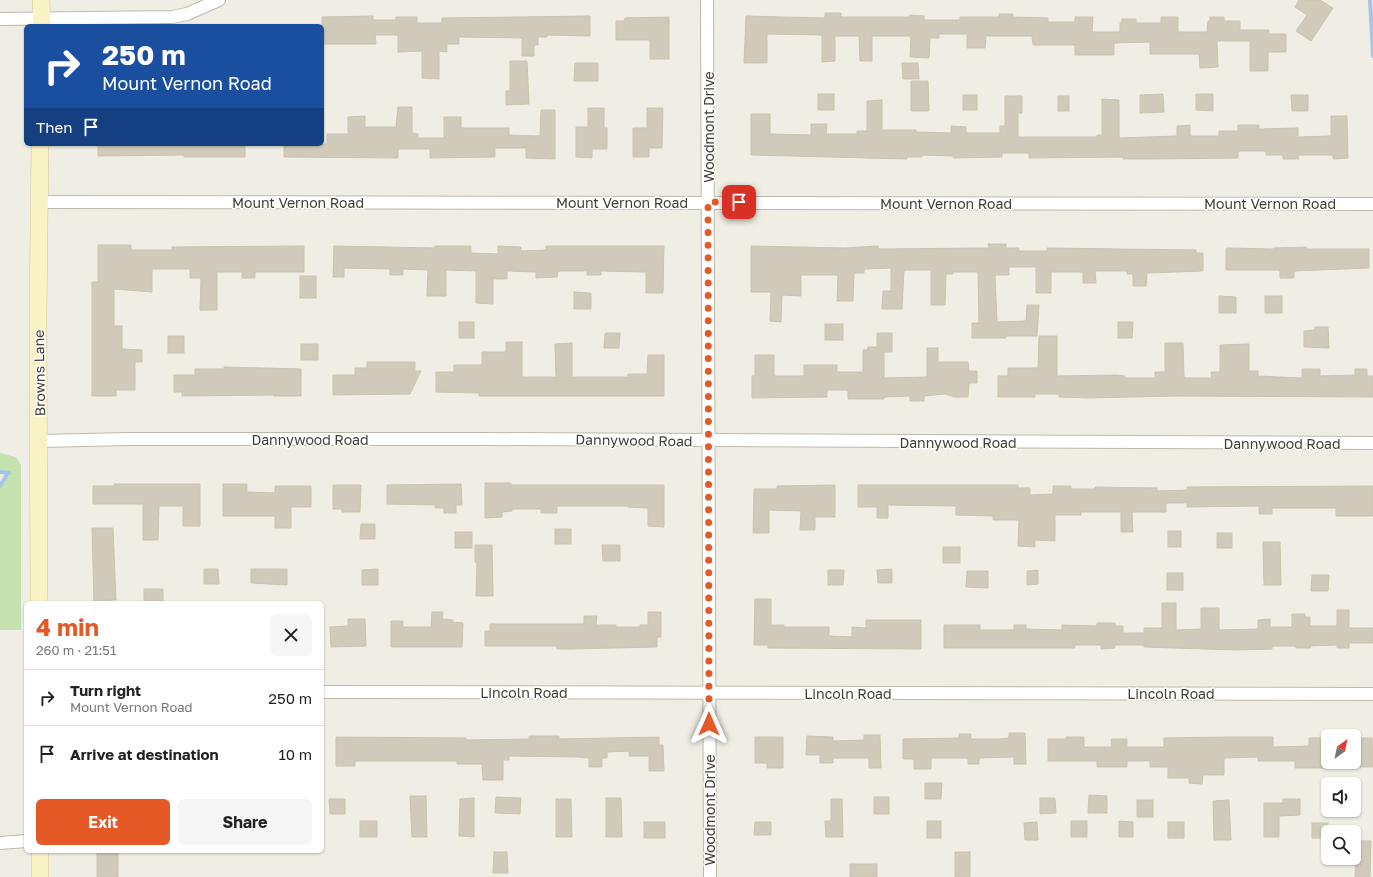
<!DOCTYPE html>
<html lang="en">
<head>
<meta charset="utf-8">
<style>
	:root { --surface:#fff; --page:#f6f6f6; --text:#222; --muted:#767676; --line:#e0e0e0; --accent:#e55926 }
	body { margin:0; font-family:"Golos Text",sans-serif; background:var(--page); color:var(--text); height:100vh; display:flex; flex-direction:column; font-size:15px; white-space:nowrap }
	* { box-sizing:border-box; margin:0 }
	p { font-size:13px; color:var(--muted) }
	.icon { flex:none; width:22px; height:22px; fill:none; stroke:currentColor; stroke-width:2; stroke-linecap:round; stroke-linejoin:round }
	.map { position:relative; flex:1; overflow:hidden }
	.details { position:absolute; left:24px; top:601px; width:300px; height:252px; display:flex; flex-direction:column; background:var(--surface); border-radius:6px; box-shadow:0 1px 3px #0004 }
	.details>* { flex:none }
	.hud { position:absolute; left:24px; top:24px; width:300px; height:122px; border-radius:6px; box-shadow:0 1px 3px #0004; background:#1a4fa0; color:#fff; overflow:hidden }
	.needle { width:26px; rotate:33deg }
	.tools { position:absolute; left:1321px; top:729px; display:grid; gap:8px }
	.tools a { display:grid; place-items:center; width:40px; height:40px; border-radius:6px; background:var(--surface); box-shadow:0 1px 3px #0004; font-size:20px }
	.pin { position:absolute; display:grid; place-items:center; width:34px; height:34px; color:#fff; margin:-17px; border-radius:8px; box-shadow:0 2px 6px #0006 }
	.me { position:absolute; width:44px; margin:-22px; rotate:0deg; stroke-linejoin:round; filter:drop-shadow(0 0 3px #0008) }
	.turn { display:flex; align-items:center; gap:14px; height:84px; padding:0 12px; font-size:18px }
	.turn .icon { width:52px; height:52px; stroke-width:2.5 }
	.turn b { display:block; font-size:28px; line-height:34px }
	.then { display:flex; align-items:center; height:38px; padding:0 12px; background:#0003; gap:8px; font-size:15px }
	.round { display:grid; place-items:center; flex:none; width:42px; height:42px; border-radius:6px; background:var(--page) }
	.head { display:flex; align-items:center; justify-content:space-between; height:68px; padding:0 12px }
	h1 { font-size:24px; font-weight:700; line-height:30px; color:var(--accent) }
	.action { display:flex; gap:8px; margin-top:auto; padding:8px 12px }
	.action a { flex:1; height:46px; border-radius:6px; background:var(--accent); color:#fff; font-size:16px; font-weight:700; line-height:46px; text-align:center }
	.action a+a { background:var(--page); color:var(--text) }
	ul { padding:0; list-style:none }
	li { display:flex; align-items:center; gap:12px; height:56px; padding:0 12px; border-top:1px solid var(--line) }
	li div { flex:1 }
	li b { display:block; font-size:15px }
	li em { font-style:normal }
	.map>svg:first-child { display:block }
	.green { fill:#c5e1b0 }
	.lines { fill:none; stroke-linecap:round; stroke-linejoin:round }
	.stream { stroke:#a4c4e8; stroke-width:4 }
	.building { fill:#d0caba; stroke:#cac3ae }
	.street-casing { stroke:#bdb9aa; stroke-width:14 }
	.secondary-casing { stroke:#ccc497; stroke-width:18 }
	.street { stroke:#fff; stroke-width:12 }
	.secondary { stroke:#f9f2c5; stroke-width:17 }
	.route { stroke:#e55926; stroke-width:7; stroke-dasharray:0 12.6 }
	.labels { text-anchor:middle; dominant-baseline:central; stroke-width:3; stroke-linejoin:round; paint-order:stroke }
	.street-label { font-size:14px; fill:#413e34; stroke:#fff }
</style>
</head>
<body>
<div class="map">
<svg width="1373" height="877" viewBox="0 0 1373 877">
	<rect width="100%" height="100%" fill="#f0eee4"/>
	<polygon class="green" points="0,453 16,457 21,465 21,630 0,630 0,489 10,474 10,472 0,471"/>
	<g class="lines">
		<g class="stream">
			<polyline points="1370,0 1373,56"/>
			<polyline points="0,472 9,473"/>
			<polyline points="0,486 8,473"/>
		</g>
	</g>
	<g class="building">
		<polygon points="1299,0 1320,0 1333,8 1311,41 1296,31 1307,15 1295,7"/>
		<polygon points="825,13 841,13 841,17 910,17 910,15 924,16 924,20 960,20 960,17 999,17 999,14 1013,14 1013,17 1048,18 1048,22 1075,22 1075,17 1093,17 1092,32 1120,32 1120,23 1122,23 1122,19 1136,19 1136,23 1161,23 1161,17 1178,17 1178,32 1207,32 1208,21 1210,21 1210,17 1224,17 1224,21 1240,21 1240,30 1269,30 1269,34 1286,34 1286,52 1268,52 1268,71 1250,71 1250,41 1217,41 1218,67 1200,68 1199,54 1150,54 1150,42 1114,43 1114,55 1075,55 1075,45 1033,45 1032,36 986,36 985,48 967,48 967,34 939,34 939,38 930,38 929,58 910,57 911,38 909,36 872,36 872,61 860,61 859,36 835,36 835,61 822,62 822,35 767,34 767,63 744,63 746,16 825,18"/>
		<polygon points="373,16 373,20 396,20 396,17 417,17 417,23 442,23 442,18 590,16 590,36 547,35 547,37 538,37 538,45 534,45 534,56 522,56 522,38 459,37 459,44 447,44 447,52 439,51 439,79 422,78 422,51 398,52 398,35 375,35 376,44 322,44 322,17"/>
		<polygon points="669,17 669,59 650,59 650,40 616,40 616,21 624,21 625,18"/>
		<polygon points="510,61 527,61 529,104 506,105 506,91 510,91"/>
		<polygon points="575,63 598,63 598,81 574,81"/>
		<polygon points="902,63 918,63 919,79 903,79"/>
		<polygon points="911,81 928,81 929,111 911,111"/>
		<rect x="818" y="94" width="16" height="16"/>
		<polygon points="1163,94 1164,112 1140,113 1140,95"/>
		<polygon points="1196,94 1213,94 1213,111 1196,110"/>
		<rect x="963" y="95" width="14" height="15"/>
		<polygon points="1291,95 1308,95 1308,111 1292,111"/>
		<polygon points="1005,96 1022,96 1022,113 1018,113 1018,137 1097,137 1097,135 1102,135 1102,99 1119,100 1119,138 1177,136 1177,126 1190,125 1190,136 1219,136 1219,131 1238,131 1238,125 1259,125 1259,129 1298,128 1298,137 1331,136 1331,116 1347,116 1348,158 1333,159 1333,155 1298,155 1299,159 1283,159 1283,155 1266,155 1266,151 1238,151 1238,158 1156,159 1123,159 1123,157 1029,158 1029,153 1002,153 1002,157 953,158 953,156 922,155 922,157 907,157 907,159 751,155 751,114 770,114 770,134 811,135 811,124 827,124 826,134 857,134 857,131 867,131 867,101 882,100 882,130 916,130 916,132 951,133 951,126 966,127 966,133 1000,133 1000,126 1005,126"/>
		<rect x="1058" y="96" width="11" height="15"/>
		<polygon points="398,107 412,107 412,133 418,134 418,138 444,138 444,117 461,117 461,128 509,128 509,135 540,136 541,110 555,110 555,159 526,158 526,148 495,148 495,157 430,158 430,149 398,149 398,158 284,157 284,144 327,144 327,134 348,134 348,117 365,116 365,127 396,127"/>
		<polygon points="588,108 604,108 604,128 607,128 607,149 592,149 592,158 576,157 576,127 588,127"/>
		<polygon points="647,108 663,108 662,148 649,148 649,157 633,157 633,128 647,128"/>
		<polygon points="98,144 245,144 245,157 184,157 184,155 98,156"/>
		<polygon points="988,244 1006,244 1006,248 1019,248 1019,251 1047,251 1047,248 1196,250 1196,253 1203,253 1203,271 1147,273 1146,286 1133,286 1133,274 1127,274 1127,271 1095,271 1096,283 1083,283 1083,272 1051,272 1051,293 1036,293 1036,267 1009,267 1009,275 995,275 997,322 1026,321 1027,305 1039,305 1037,336 1006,336 1006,338 972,338 972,323 979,323 978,272 953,272 953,274 946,274 945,305 931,305 931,270 904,270 902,309 882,309 883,291 891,291 891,268 864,269 864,273 854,273 853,301 837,301 838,275 801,275 801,296 782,295 781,322 770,321 771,292 751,292 751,246 845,248 878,246 878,249 986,248 989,248"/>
		<polygon points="98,245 131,245 131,250 172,250 172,247 304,246 304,272 255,272 255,278 242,278 242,272 217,272 217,310 200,310 201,278 190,278 190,269 152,269 152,292 114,289 114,326 122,326 122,349 142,350 142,362 135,362 135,390 116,390 116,396 92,396 92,282 98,282"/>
		<polygon points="334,246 435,248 435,246 471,246 471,253 498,254 498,246 521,247 521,251 546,250 546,246 664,246 663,293 646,293 646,272 601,271 601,275 587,275 587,271 558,271 557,277 536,278 536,272 507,271 507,279 493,279 493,304 476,303 476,271 446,270 446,296 427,296 428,270 403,269 403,275 390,275 390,269 344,268 344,277 333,277"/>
		<polygon points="1306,247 1306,249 1369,249 1369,268 1294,271 1294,278 1280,278 1280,270 1226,270 1226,249 1227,248 1274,249 1274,248"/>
		<rect x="300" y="276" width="16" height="22"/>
		<polygon points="574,292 591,293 591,309 574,309"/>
		<polygon points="1219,296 1236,297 1236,313 1219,313"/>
		<rect x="1265" y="296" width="17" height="17"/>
		<rect x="459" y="322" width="15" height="16"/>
		<polygon points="1118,322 1133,322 1132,338 1118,338"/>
		<rect x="825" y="324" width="18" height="16"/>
		<polygon points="1315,327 1328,327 1329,348 1304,347 1304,331 1315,330"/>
		<polygon points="605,333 620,333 619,348 604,348"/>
		<polygon points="877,333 892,333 892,352 884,352 884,378 927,377 927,348 938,348 938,362 968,362 969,371 977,371 977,383 969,383 968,397 954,397 945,394 924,396 924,401 910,401 910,396 884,397 884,399 848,399 848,390 827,390 827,397 752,398 752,376 755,376 755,355 774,355 774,376 804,376 804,365 837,365 837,372 863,372 863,350 867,350 868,347 877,347"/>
		<rect x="168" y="336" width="16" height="17"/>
		<polygon points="1039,336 1057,336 1057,376 1116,375 1125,376 1125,378 1155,378 1155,372 1165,372 1165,343 1183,343 1184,378 1212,378 1211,372 1220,372 1220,345 1249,344 1249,371 1258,371 1258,376 1302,378 1302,369 1320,369 1320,376 1355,375 1355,369 1367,369 1367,376 1373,376 1373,397 1175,396 1089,398 1059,397 1059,394 1035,394 1035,397 998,397 998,376 1008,376 1008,368 1038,368"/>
		<polygon points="506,342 522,342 522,377 556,377 555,344 572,343 572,377 628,377 628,374 647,374 648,355 664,355 664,396 479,396 479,393 436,392 436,372 454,372 454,365 482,365 482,352 506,352"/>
		<rect x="301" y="344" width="17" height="16"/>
		<polygon points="367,362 415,362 415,371 421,371 410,394 333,395 333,375 355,375 355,368 367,368"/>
		<polygon points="224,367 301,369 301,396 274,396 274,395 182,396 182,392 174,392 174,375 195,375 195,369 224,369"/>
		<polygon points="485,483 511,483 511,485 664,485 664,527 648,526 648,508 628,507 628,506 557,506 557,513 541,513 541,509 512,509 512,511 502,512 502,517 485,518"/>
		<polygon points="114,484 200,484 200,526 183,526 183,506 159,506 158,540 143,540 143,504 93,504 93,486 114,486"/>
		<polygon points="223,484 247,484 247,492 275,493 275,486 311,486 311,507 291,507 291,528 275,528 275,516 223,516"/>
		<polygon points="461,484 462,505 456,505 456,513 444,513 444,508 435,508 435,505 387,504 387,485"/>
		<polygon points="333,485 361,485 360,512 342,512 342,509 333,509"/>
		<polygon points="835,485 835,517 815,517 815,530 800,530 801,511 769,510 769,533 753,533 754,489 777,489 777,486"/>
		<polygon points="858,485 1018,485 1018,488 1030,488 1030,495 1053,494 1053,486 1071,486 1071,489 1095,489 1095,487 1157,488 1157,491 1187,490 1187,487 1373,486 1373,516 1336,516 1336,508 1272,508 1272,514 1259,514 1259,506 1187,507 1187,503 1166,503 1166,512 1132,512 1133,532 1121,532 1121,512 1081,512 1081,515 1055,515 1055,541 1035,540 1035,547 1018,546 1019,520 993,520 993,516 956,515 956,506 888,505 888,518 877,518 877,507 858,507"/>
		<polygon points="361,524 375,524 375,539 360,539"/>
		<polygon points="92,528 113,528 116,600 110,600 110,603 94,603"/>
		<rect x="555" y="529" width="16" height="15"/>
		<rect x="1168" y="531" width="13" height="16"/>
		<rect x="455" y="532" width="17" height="16"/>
		<rect x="1217" y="533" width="15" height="15"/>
		<polygon points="1263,542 1280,542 1281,585 1264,585"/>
		<polygon points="475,545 492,545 493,596 476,596 477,562 475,562"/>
		<polygon points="602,545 620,545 620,561 603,561"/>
		<rect x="943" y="547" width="17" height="16"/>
		<polygon points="204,569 218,569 219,584 204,584"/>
		<polygon points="251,569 287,569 287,585 251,583"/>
		<polygon points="378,569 378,585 362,585 362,570"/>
		<polygon points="892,569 892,583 878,583 877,570"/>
		<polygon points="828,570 844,570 843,585 828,585"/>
		<polygon points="1038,570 1038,584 1027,585 1027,571"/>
		<polygon points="967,571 988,571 988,588 966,587"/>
		<rect x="1167" y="573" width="16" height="17"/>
		<polygon points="1312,575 1329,575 1328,591 1311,591"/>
		<rect x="144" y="589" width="19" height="14"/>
		<polygon points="755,599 771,599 771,625 784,625 784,627 829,627 829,636 852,637 852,627 866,628 866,620 921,620 921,649 768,648 768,645 754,645"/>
		<polygon points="1162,603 1176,603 1176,630 1201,629 1201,608 1219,608 1219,630 1258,629 1258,620 1270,619 1270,627 1292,627 1292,614 1305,614 1305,617 1310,617 1310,626 1337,626 1337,610 1349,610 1349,628 1373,628 1373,643 1349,643 1349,648 1337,648 1337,645 1310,646 1311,648 1296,648 1296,646 1272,646 1272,649 1238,650 1144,647 1144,645 1115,645 1115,648 1101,649 1101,645 1075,645 1075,648 944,648 944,625 980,625 980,630 1014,630 1014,625 1026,625 1026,629 1062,630 1062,625 1097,626 1097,623 1115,623 1115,626 1123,626 1123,633 1144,633 1144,628 1162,628"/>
		<polygon points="432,612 443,612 442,619 453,620 453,622 463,623 462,647 391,647 391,621 403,621 403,627 431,627"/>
		<polygon points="648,612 661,612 661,637 657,637 657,647 569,649 557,649 557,646 485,646 485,631 490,631 490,624 584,624 584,616 597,616 596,625 616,625 616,627 640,627 640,625 648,625"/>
		<polygon points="348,619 365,619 366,646 331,647 330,627 348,626"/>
		<polygon points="1009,733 1025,733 1026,764 1014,764 1014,757 979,758 979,764 968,764 968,758 931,758 931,769 914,769 914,759 903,759 903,739 959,738 959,734 971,734 971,739 998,739 1009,738"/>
		<polygon points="864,735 880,735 881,768 869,768 869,758 833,758 833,763 820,763 820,755 806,755 807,736 833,737 833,741 864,740"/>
		<polygon points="529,736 559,736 559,739 659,737 659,745 663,745 664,771 649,771 649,756 629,756 629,751 607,752 607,758 602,758 602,767 589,767 589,758 578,757 509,756 509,760 503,760 503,780 483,780 482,764 457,764 457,761 355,761 355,766 336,766 336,737 466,738 466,740 529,739"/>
		<polygon points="755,737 783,737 783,768 767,768 767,763 755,763"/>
		<polygon points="1066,737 1084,737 1084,747 1112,747 1111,739 1127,739 1127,747 1164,747 1164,738 1224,737 1273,737 1273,747 1309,746 1309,738 1326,738 1326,768 1295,768 1295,761 1258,761 1258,757 1224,758 1224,775 1203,775 1202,784 1189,783 1189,778 1168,778 1168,767 1150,767 1150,761 1127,761 1127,767 1097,767 1097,761 1048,761 1048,739 1066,739"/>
		<polygon points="1354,738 1372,738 1373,767 1354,767"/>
		<polygon points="925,783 942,783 941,799 925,799"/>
		<polygon points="1089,795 1107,796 1107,813 1088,813"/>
		<polygon points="410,796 426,796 427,837 412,837"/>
		<polygon points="496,797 521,798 520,814 495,813"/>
		<rect x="874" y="797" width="15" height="17"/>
		<polygon points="474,798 474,837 459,836 460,799"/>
		<polygon points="606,798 621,798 622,837 606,837"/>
		<polygon points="1040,798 1055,798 1056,813 1040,814"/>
		<polygon points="329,799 345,799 345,814 330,814"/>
		<polygon points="556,799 571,799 572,837 556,837"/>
		<polygon points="831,799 842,799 843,837 826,837 825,821 831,821"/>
		<polygon points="1283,799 1300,799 1300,815 1279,816 1279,837 1264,837 1264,803 1283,803"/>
		<rect x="1137" y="800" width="16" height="17"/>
		<polygon points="1229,800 1231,840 1214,840 1213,801"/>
		<rect x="360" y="821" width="17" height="16"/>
		<rect x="927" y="821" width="14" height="17"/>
		<rect x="1071" y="821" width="16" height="16"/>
		<polygon points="1119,821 1133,822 1133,837 1119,837"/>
		<rect x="644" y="822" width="21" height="16"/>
		<polygon points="755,822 771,822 771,835 754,835"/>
		<polygon points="1037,822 1038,840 1025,840 1024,823"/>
		<rect x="1168" y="822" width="16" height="16"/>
		<rect x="1312" y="823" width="16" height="15"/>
		<polygon points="1356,841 1371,841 1370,877 1355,877"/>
		<rect x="97" y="851" width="21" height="26"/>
		<polygon points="494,852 507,852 508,873 493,873"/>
		<rect x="955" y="852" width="15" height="25"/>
		<rect x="850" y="864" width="27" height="13"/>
	</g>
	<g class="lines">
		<defs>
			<g id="street">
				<polyline points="707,0 710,877"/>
				<polyline points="0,19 172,17 187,14 219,0"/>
				<polyline points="40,202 1373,204"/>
				<polyline points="40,441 129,439 482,439 1373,443"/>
				<polyline points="322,692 1373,694"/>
				<polyline points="0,843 26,841"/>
			</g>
			<g id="secondary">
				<polyline points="41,0 42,26"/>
				<polyline points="39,603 38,316 40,144"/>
				<polyline points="40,877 40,851"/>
			</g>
		</defs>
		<use href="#street" class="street-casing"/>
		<use href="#secondary" class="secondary-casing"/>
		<use href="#street" class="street"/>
		<use href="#secondary" class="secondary"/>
	</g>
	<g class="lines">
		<polyline class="route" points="709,724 708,202 739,202"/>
	</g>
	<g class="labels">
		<g class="street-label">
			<text transform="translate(708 127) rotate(-90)">Woodmont Drive</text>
			<text x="298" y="202">Mount Vernon Road</text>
			<text x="622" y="202">Mount Vernon Road</text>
			<text x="946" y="203">Mount Vernon Road</text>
			<text x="1270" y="203">Mount Vernon Road</text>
			<text transform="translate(39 373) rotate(-91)">Browns Lane</text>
			<text x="310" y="439">Dannywood Road</text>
			<text transform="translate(634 440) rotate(1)">Dannywood Road</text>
			<text x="958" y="442">Dannywood Road</text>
			<text x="1282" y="443">Dannywood Road</text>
			<text x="524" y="692">Lincoln Road</text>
			<text x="848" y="693">Lincoln Road</text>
			<text x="1171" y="693">Lincoln Road</text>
			<text transform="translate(709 810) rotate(-90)">Woodmont Drive</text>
		</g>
	</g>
</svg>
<div class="tools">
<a><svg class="needle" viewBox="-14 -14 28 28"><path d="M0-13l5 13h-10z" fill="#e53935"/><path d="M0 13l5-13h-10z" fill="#767676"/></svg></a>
<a><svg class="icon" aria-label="sound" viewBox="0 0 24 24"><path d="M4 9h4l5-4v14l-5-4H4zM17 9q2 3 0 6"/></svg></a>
<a><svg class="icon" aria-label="search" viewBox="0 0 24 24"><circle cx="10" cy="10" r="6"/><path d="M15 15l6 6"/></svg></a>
</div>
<div class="pin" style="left:739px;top:202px;background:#d93025"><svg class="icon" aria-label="arrive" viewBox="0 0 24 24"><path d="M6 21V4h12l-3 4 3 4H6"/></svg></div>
<svg class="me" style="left:709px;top:724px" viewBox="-20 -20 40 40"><path d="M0-17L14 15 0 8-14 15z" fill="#e55926" stroke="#fff" stroke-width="4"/></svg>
<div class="hud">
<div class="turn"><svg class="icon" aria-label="right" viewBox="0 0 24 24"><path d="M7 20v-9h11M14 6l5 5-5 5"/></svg><div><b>250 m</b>Mount Vernon Road</div></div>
<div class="then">Then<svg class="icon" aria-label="arrive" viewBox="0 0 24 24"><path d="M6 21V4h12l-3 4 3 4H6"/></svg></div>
</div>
<section class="details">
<div class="head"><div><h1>4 min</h1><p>260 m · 21:51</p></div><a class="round"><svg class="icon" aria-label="close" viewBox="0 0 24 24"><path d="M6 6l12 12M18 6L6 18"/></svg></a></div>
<ul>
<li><svg class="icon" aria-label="right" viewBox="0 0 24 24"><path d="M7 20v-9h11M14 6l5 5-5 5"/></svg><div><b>Turn right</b><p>Mount Vernon Road</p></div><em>250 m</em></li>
<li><svg class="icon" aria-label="arrive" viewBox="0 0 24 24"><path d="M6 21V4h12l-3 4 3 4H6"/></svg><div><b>Arrive at destination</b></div><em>10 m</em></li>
</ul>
<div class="action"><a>Exit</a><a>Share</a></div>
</section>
</div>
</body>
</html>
